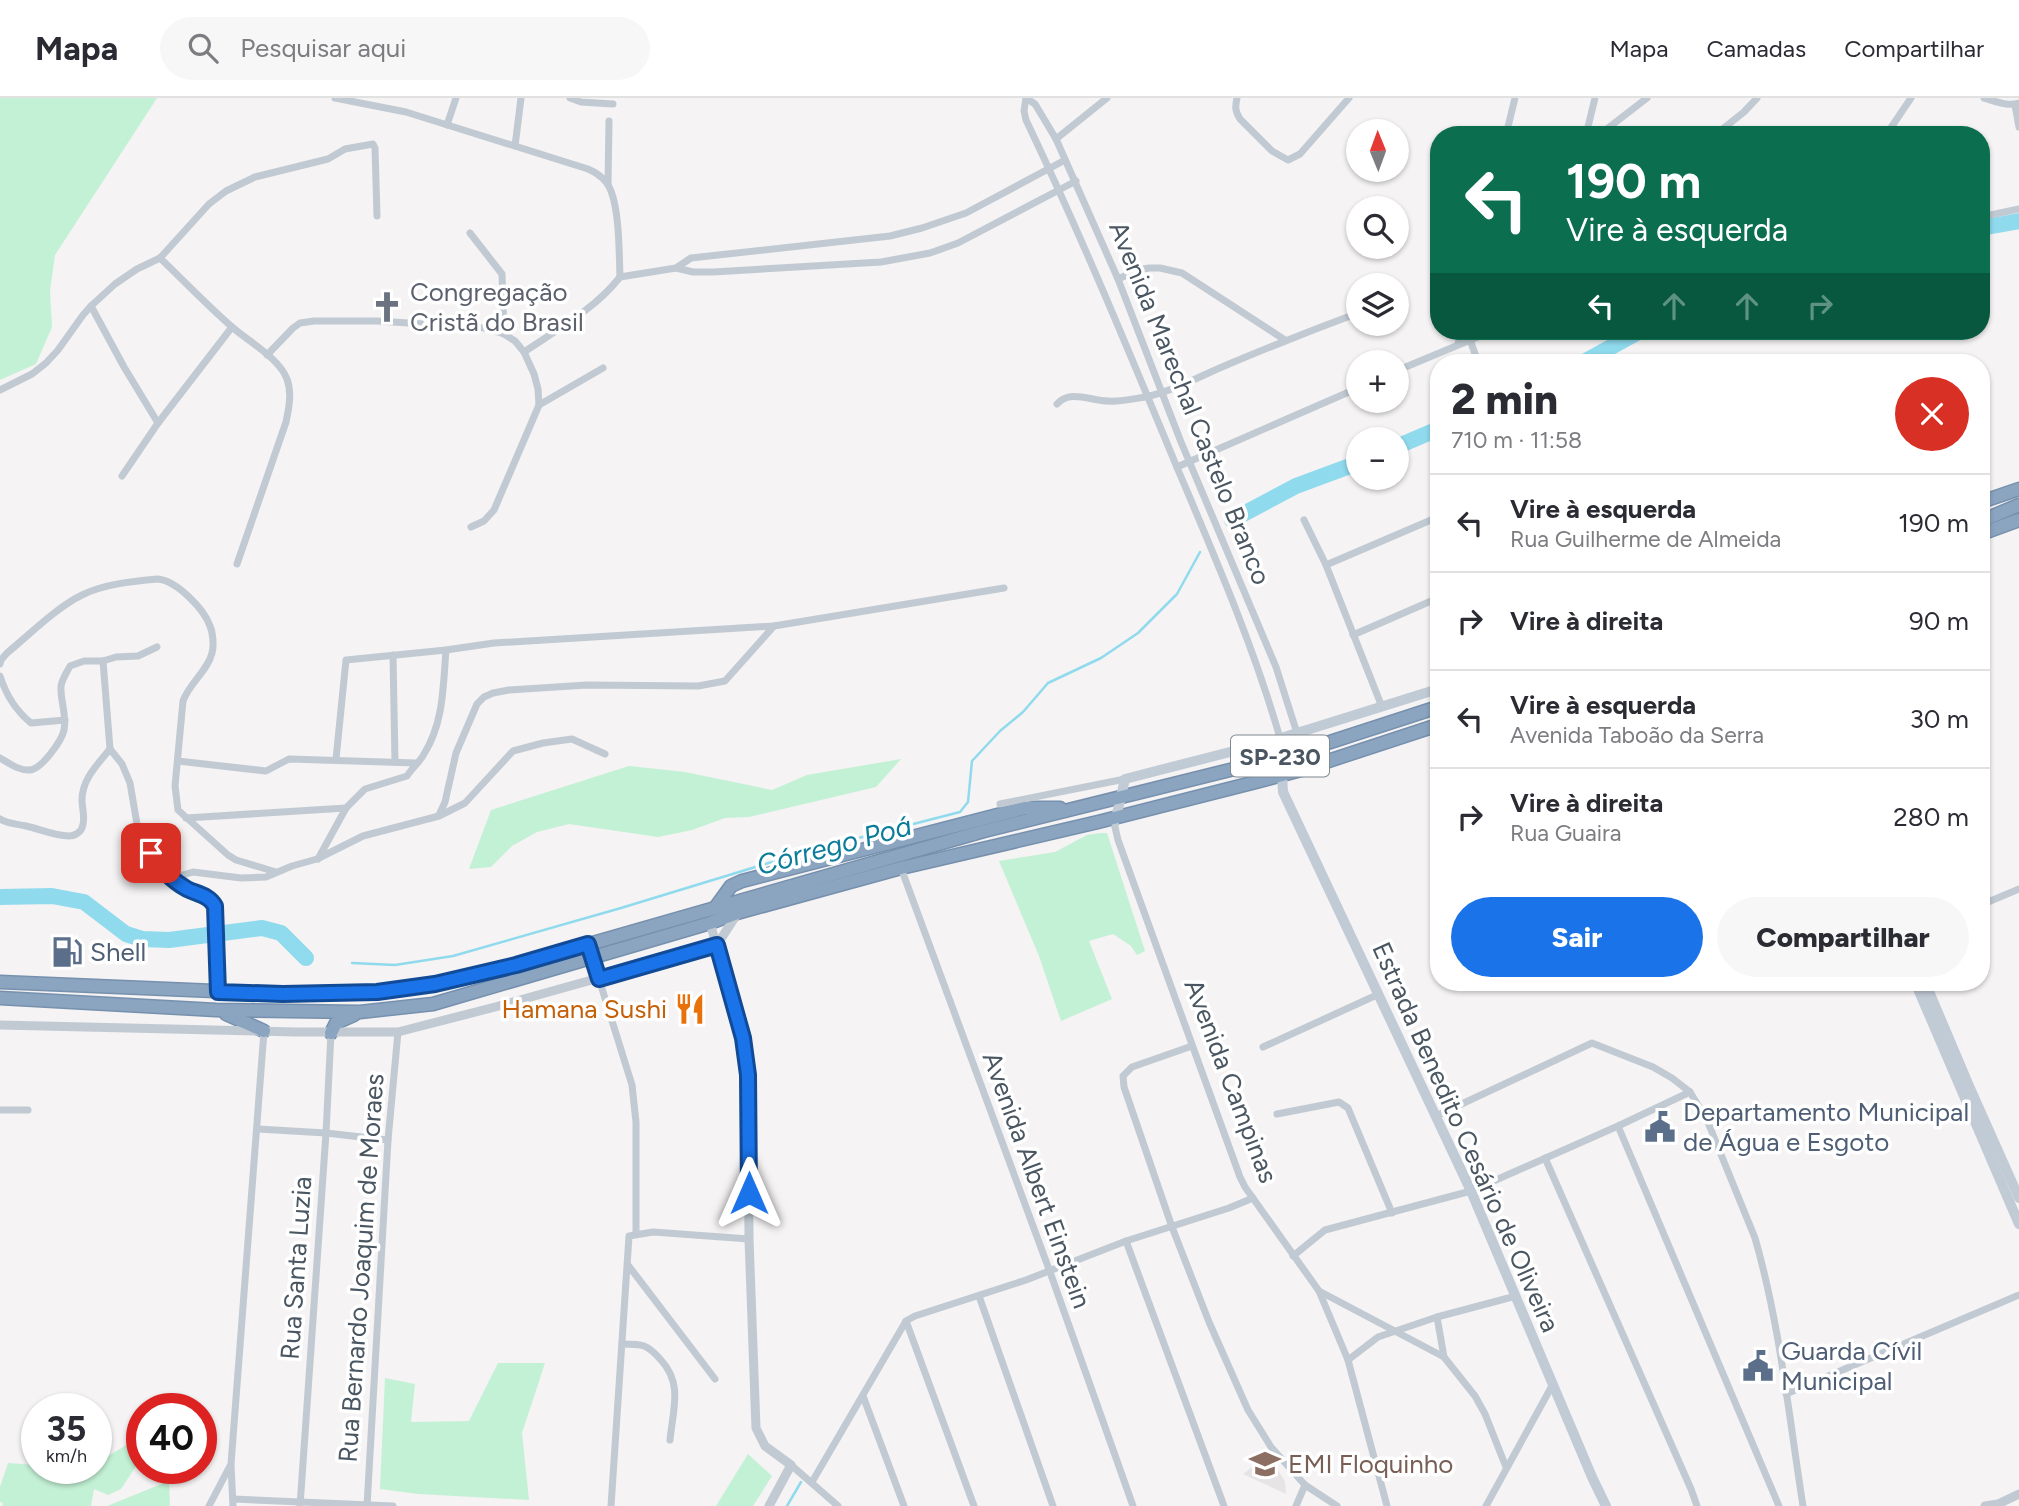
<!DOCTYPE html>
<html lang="pt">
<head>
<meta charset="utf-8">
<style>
	:root { --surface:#fff; --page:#f7f7f7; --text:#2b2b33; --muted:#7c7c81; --line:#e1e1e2; --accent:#1a73e8 }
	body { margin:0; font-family:Figtree,sans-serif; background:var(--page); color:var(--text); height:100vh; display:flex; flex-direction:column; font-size:26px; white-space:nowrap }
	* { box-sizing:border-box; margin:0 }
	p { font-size:23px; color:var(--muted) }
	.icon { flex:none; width:38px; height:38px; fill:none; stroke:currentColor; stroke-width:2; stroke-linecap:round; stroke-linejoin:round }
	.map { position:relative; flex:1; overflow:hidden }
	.drawer { position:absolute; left:1430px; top:256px; width:560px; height:637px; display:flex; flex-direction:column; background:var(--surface); border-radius:28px; box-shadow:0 2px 5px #0004 }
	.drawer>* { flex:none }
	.hud { position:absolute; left:1430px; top:28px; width:560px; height:214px; border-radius:28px; box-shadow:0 2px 5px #0004; background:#0b6e4f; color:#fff; overflow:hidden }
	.needle { width:46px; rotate:359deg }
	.buttons { position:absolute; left:1346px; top:21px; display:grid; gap:14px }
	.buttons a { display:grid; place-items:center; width:63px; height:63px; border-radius:50%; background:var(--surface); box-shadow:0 2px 5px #0004; font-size:35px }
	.speed { position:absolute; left:21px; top:1295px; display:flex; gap:14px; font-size:35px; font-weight:700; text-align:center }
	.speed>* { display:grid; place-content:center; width:91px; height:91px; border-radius:50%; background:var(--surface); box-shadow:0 2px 5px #0004; line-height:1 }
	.speed small { font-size:18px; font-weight:400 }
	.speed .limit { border:10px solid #d22; background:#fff; color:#111 }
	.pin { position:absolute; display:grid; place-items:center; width:60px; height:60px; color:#fff; margin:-30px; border-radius:14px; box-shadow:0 4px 10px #0006 }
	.me { position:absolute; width:77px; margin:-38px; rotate:0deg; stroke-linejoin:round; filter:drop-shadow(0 0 5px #0008) }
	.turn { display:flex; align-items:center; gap:24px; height:147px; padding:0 21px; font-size:32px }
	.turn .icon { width:91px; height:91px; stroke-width:2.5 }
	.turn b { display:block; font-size:49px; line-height:60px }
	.lanes { display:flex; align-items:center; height:66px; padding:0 21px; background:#0003; justify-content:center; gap:35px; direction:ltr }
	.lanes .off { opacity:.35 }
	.round { display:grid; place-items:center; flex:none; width:74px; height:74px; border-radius:37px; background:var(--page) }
	.overview { display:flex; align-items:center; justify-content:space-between; height:119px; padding:0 21px }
	h1 { font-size:42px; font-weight:800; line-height:52px }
	.action { display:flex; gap:14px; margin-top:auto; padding:14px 21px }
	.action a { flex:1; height:80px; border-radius:42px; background:var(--accent); color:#fff; font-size:28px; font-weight:800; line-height:80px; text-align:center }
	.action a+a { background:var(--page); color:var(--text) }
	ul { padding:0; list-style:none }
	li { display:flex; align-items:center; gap:21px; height:98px; padding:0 21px; border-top:2px solid var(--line) }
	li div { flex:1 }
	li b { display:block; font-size:26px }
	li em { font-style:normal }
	header { display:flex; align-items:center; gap:42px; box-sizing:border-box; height:98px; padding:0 35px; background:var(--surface); border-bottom:2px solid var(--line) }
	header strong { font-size:33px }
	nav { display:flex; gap:38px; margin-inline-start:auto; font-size:24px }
	.search { width:490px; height:63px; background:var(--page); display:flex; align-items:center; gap:18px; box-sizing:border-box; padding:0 24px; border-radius:38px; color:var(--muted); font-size:26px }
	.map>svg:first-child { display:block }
	.education { fill:#e6e4e5 }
	.green { fill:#c3f1d5 }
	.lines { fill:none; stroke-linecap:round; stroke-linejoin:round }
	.stream { stroke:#90daee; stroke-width:2.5 }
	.river { stroke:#90daee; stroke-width:16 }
	.motorway-casing { stroke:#7690ad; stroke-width:15 }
	.minor { stroke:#c1cad2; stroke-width:7 }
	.tertiary { stroke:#c1cad2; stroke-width:9 }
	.secondary { stroke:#c1cbd6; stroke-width:10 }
	.motorway { stroke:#8ba5c1; stroke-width:12 }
	.route-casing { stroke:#114b97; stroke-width:18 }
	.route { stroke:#1a73e8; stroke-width:12 }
	.labels { text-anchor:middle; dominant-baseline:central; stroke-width:7; stroke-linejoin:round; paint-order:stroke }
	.shield { fill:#fff; stroke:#808990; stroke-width:2 }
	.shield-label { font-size:24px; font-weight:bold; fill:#4a5661 }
	.worship-label { font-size:26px; fill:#5b616d; stroke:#fff; text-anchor:start }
	.street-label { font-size:26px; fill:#4a5661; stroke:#fff }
	.service-label { font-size:26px; fill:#4e5e75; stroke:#fff; text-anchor:start }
	.food-label { font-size:26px; fill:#c56008; stroke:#fff; text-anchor:end }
	.education-label { font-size:26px; fill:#785e54; stroke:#fff; text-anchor:start }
	.water-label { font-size:28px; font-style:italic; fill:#0c7c9b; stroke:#fff }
</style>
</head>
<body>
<header>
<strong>Mapa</strong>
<div class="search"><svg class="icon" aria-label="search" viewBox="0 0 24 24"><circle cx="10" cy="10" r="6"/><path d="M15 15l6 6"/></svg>Pesquisar aqui</div>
<nav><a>Mapa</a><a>Camadas</a><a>Compartilhar</a></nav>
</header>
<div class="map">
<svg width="2019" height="1408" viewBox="0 0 2019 1408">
	<rect width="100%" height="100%" fill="#f5f3f3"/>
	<polygon class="education" points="1269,1356 1285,1384 1286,1396 1243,1376"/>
	<g class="green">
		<polygon points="0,0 157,0 55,157 50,193 52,229 36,266 0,282"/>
		<polygon points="901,661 876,689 749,719 725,720 692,732 658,739 569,726 537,734 512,748 491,769 469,771 491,712 629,668 685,674 772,692 807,677"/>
		<polygon points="1100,735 1107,735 1145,853 1137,857 1131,848 1113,836 1089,843 1112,901 1061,923 1039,858 999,763 1055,754 1087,737"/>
		<polygon points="498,1265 545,1265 522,1335 529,1402 418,1396 380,1391 385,1280 415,1286 411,1324 469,1323"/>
		<polygon points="128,1346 142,1346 142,1359 121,1391 108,1397 94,1391 91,1408 2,1408 3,1405 0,1404 0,1389 8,1365 37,1367 37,1370 96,1370 96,1358 105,1360"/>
		<polygon points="748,1356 772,1378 753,1408 716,1408"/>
		<polygon points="169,1383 170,1408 107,1408"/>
	</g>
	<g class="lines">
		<g class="stream">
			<polyline points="352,865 395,867 453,858 621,810 808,753 960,714 968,704 972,663 1000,633 1023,614 1048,585 1101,560 1138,535 1177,496 1200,454"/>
			<polyline points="787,1408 801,1384"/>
		</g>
		<g class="river">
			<polyline points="1981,130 2019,123"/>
			<polyline points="1584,264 1640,233"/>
			<polyline points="1396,349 1438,331"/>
			<polyline points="1232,422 1296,388 1358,365"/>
			<polyline points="0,799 52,798 84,804 126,836 142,841 169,842 262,830 281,835 306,860"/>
		</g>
		<defs>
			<g id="motorway">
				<polyline points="1981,404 2019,391"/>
				<polyline points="1981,423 2019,407"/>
				<polyline points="1981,436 2019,422"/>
				<polyline points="1238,667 1265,645"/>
				<polyline points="715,810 731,788 742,783 1025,710 1060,710"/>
				<polyline points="0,884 283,896 377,894 435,886 516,867 984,733 1234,671 1321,647 1438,609"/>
				<polyline points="0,900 216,912 360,914 433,906 710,825 737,815 901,770 1098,724 1252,685 1301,672 1438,627"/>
				<polyline points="226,916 264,933"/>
				<polyline points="331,935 336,925 354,917"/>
			</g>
		</defs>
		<use href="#motorway" class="motorway-casing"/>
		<g class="minor">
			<path d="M335,0l71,14 182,57c7,3 13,7 18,13 14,17 13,72 14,95 -25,32 -62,52 -96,75"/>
			<polyline points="570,0 581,4 613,6"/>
			<polyline points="1026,0 1035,6 1056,41 1118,181 1181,344 1276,569 1297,635"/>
			<path d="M1026,0l-2,13 2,9c54,113 102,229 150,345 38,90 77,179 104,273"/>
			<path d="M1237,0c-2,9 -2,13 3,21l32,32 16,9 12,-6 49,-56"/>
			<path d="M1984,0c11,3 24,9 35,5"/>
			<polyline points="2015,7 2019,29"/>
			<polyline points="447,27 456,0"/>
			<polyline points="1506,37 1515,0"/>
			<polyline points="1586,37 1595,0"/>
			<polyline points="1599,37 1647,0"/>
			<polyline points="1715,37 1744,14 1757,0"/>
			<polyline points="1886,37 1911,0"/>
			<polyline points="1056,41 1107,0"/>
			<polyline points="515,48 521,0"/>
			<polyline points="608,86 609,23"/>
			<polyline points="1981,119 2019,111"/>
			<polyline points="470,135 502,176 504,236"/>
			<path d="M160,160c24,23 47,47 72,69 16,14 47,31 55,52 5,14 2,29 -1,43l-49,142"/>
			<polyline points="676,170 693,174 713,174 881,164 930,155 958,145 1076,83"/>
			<polyline points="620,179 676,170 691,160 890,138 922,130 966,115 1065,62"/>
			<polyline points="1118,181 1138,172 1149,170 1160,170 1182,175 1285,242"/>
			<polyline points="91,208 124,269 158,325"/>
			<polyline points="1470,242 1478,264"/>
			<polyline points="1458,246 1461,233"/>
			<polyline points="267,257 293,230 300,225 314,223 377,223 486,230 504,236 515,243 524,254 534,276 538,291 539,307 494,412 484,423 471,429"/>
			<polyline points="1396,273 1492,233"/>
			<polyline points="0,292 32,276 46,265 58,252 83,217 91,208 115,186 137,171 160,160 209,106 226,93 255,79 328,61 345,51 373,46 375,50 377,118"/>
			<path d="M1057,306c13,-15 34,-3 51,-3 12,1 25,-2 37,-4 29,-6 57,-22 84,-33 43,-18 86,-35 129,-51"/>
			<polyline points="539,307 603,270"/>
			<polyline points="1177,369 1358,290"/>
			<polyline points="122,378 158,325 232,229"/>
			<polyline points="1304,422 1326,467 1382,609"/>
			<polyline points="1326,467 1438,419"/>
			<polyline points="1353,537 1438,500"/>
			<polyline points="393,557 395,664"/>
			<polyline points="103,563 110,651"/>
			<path d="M0,566l1,-4 6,-7c22,-18 50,-46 75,-58 22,-11 52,-14 76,-16 19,2 46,30 52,47 3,7 4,20 2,27 -4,17 -23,31 -29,48l-8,85 3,24 50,45 8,5 40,12"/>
			<path d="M0,578c6,19 16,35 31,47l34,-3"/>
			<path d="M0,660c9,5 19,13 30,12 12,-1 32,-30 34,-40 3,-15 -4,-30 -3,-44 1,-7 6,-14 9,-20l14,-5h19l13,-4 22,-1 19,-9"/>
			<polyline points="336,661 346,562 446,552 494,545 774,528 1004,490"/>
			<polyline points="178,663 266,673 289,661 416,665"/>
			<polyline points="1000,706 1125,681"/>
			<polyline points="439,717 445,704 456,655 477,606 484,599 493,595 509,592 587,587 698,588 725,583 774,528"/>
			<polyline points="186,720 346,710"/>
			<polyline points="1116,720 1115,729 1118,742 1240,1079 1245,1089 1319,1193 1348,1262 1387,1408"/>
			<path d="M0,721c8,5 17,5 26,7 14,3 28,10 43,10 5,0 11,-3 13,-8 4,-9 0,-19 0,-28 0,-21 16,-36 28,-51l12,15 8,19 7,41 22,42 6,8 21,15 23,9 6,8 3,86"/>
			<path d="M318,761l28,-51 19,-19 42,-13c5,-8 13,-14 17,-22 20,-32 19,-68 22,-104"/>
			<polyline points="901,770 1050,1174 1133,1408"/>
			<polyline points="165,776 183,777 193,774 241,780 266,779 292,768 317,761 363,738 439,718 465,705 513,653 543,645 572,641 605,656"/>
			<polyline points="1981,807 2019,791"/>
			<polyline points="599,881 632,987 636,1024 636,1136"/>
			<polyline points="1192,948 1132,969 1123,978 1124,989 1172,1129 1209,1224 1248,1312 1271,1349 1305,1387 1337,1408"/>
			<polyline points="1263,949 1379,896"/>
			<polyline points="0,1012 28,1012"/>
			<polyline points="1277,1016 1339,1004 1348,1010 1392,1115"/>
			<path d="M1436,1018l156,-73 61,24 19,11 18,14 17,28 48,118c25,87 34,179 48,268"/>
			<polyline points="1618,1028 1779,1408"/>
			<polyline points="258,1031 326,1035 388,1042"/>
			<polyline points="1545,1060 1691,1391 1697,1408"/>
			<polyline points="1126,1143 1224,1408"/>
			<polyline points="1293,1158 1325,1132 1471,1093 1618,1028 1690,994"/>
			<polyline points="628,1167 715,1281"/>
			<polyline points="1319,1193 1444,1259 1475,1298 1485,1316 1506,1369"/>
			<polyline points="979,1198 1053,1408"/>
			<polyline points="1437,1219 1444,1259"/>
			<polyline points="906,1223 974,1408"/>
			<path d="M622,1246c21,0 25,0 39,16 22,24 12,49 9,80"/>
			<polyline points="1348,1262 1378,1239 1437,1219 1516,1198"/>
			<polyline points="1786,1296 2019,1197"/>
			<polyline points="863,1298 904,1408"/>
			<polyline points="231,1367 233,1408"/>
			<polyline points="791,1367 838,1408"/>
			<polyline points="812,1384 906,1223 915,1218 1026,1182 1126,1143 1229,1110 1253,1100"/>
			<polyline points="233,1401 393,1408"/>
			<polyline points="209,1408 231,1366 264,933"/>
			<polyline points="300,1408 326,1035 331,935"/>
			<polyline points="367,1408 388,1042 398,934"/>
			<polyline points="611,1408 629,1138 653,1134 749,1141"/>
			<polyline points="1296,1408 1305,1387"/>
			<polyline points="1486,1408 1553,1286"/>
		</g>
		<g class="tertiary">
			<polyline points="710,825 741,933 748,977 749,1141 756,1330 765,1348 791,1367 769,1408"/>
			<polyline points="717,847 737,816"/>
			<polyline points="591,856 599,881"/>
			<polyline points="0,927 296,934 398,934 495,909 717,847"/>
			<polyline points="1985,1408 1998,1406 2019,1396"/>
		</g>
		<g class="secondary">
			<polyline points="1297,635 1282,677 1283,694 1471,1093 1592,1379 1606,1408"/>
			<polyline points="1116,720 1125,681 1265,645 1438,591"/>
			<polyline points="1915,884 2019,1126"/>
			<polyline points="1925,884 1969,988 2019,1100"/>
		</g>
		<use href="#motorway" class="motorway"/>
	</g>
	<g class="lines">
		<defs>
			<path id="route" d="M151,755c9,15 20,27 36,36 10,5 22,6 28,17l3,86 65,2 94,-2 58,-8 81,-19 72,-21 11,35 118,-34 26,93 5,37 1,118"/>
		</defs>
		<use href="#route" class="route-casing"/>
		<use href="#route" class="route"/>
	</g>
	<defs>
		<symbol id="church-bare" viewBox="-9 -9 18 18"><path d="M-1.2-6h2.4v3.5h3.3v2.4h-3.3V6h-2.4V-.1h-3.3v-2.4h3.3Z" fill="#6b7280" stroke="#fff" stroke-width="2.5" paint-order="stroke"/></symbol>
		<symbol id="fuel-bare" viewBox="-9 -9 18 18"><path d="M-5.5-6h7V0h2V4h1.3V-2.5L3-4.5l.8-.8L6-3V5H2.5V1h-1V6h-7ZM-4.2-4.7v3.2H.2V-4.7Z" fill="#5c6f8a" stroke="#fff" stroke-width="2.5" paint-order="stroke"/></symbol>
		<symbol id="restaurant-bare" viewBox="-9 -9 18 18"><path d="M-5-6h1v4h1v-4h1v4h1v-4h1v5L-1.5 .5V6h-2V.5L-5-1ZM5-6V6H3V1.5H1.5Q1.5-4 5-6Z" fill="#e8710a" stroke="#fff" stroke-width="2.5" paint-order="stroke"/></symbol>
		<symbol id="civic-bare" viewBox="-9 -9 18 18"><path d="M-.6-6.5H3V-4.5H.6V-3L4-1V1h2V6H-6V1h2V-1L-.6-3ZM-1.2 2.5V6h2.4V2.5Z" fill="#5c6f8a" stroke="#fff" stroke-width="2.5" paint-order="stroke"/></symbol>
		<symbol id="school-bare" viewBox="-9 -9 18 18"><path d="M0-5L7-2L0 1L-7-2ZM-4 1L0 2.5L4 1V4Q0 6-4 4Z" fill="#8d6e63" stroke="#fff" stroke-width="2.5" paint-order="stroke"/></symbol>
	</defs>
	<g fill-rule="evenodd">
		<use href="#church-bare" x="365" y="187" width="44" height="44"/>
		<use href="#fuel-bare" x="45" y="832" width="44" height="44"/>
		<use href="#restaurant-bare" x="668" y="889" width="44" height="44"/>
		<use href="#civic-bare" x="1638" y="1007" width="44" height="44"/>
		<use href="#civic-bare" x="1736" y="1246" width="44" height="44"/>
		<use href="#school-bare" x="1243" y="1344" width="44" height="44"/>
	</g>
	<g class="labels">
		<rect class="shield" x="1231" y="637.5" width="98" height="41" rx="5"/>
		<g class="shield-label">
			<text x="1280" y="658">SP-230</text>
		</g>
		<g class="worship-label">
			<text x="410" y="194">Congregação<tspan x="410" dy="30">Cristã do Brasil</tspan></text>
		</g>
		<g class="street-label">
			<text transform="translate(1190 305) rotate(68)">Avenida Marechal Castelo Branco</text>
			<text transform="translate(1231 983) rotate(69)">Avenida Campinas</text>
			<text transform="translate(1466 1039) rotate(66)">Estrada Benedito Cesário de Oliveira</text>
			<text transform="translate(1037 1082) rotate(70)">Avenida Albert Einstein</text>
			<text transform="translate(296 1170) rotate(-86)">Rua Santa Luzia</text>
			<text transform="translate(361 1170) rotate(-86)">Rua Bernardo Joaquim de Moraes</text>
		</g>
		<g class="service-label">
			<text x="90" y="854">Shell</text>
			<text x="1683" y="1014">Departamento Municipal<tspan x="1683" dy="30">de Água e Esgoto</tspan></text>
			<text x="1781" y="1253">Guarda Cívil<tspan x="1781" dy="30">Municipal</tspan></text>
		</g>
		<g class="food-label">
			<text x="667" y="911">Hamana Sushi</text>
		</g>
		<g class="education-label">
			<text x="1288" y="1366">EMI Floquinho</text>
		</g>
		<g class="water-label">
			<text transform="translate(834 747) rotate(-15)">Córrego Poá</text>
		</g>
	</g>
</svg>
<div class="buttons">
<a><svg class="needle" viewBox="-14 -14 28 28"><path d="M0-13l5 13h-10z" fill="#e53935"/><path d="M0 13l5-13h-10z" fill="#7c7c81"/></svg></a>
<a><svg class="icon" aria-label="search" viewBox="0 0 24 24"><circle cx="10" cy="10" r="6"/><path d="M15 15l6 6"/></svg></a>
<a><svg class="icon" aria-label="layers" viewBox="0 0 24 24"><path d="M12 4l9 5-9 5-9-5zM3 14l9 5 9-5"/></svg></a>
<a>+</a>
<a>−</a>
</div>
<div class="speed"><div>35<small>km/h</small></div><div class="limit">40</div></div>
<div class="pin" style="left:151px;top:755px;background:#d93025"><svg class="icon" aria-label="arrive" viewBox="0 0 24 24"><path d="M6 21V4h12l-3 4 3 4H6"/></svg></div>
<svg class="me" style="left:749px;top:1095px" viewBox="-20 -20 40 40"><path d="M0-17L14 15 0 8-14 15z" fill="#1a73e8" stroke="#fff" stroke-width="4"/></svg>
<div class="hud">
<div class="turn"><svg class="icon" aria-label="left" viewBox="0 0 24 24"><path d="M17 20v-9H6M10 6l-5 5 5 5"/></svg><div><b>190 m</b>Vire à esquerda</div></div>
<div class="lanes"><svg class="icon" aria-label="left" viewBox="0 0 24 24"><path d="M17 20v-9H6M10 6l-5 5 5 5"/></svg><svg class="icon off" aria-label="ahead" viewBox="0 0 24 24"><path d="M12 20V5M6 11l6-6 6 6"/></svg><svg class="icon off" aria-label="ahead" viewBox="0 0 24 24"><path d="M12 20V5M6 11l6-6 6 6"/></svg><svg class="icon off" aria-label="right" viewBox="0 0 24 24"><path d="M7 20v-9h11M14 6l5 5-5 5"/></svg></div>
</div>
<section class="drawer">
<div class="overview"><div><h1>2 min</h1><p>710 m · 11:58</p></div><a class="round" style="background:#d93025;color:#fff"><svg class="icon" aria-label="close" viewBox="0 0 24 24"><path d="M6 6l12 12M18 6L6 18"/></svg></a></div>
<ul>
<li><svg class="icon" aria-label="left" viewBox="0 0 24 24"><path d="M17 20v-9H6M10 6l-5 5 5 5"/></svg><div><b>Vire à esquerda</b><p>Rua Guilherme de Almeida</p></div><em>190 m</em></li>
<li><svg class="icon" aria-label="right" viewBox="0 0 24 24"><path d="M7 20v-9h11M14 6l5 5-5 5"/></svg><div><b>Vire à direita</b></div><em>90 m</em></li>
<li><svg class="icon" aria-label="left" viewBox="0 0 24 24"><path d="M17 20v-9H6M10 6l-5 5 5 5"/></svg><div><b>Vire à esquerda</b><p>Avenida Taboão da Serra</p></div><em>30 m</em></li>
<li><svg class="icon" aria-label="right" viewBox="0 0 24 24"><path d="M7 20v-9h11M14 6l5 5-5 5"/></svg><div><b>Vire à direita</b><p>Rua Guaira</p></div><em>280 m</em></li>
</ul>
<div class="action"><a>Sair</a><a>Compartilhar</a></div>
</section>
</div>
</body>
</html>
